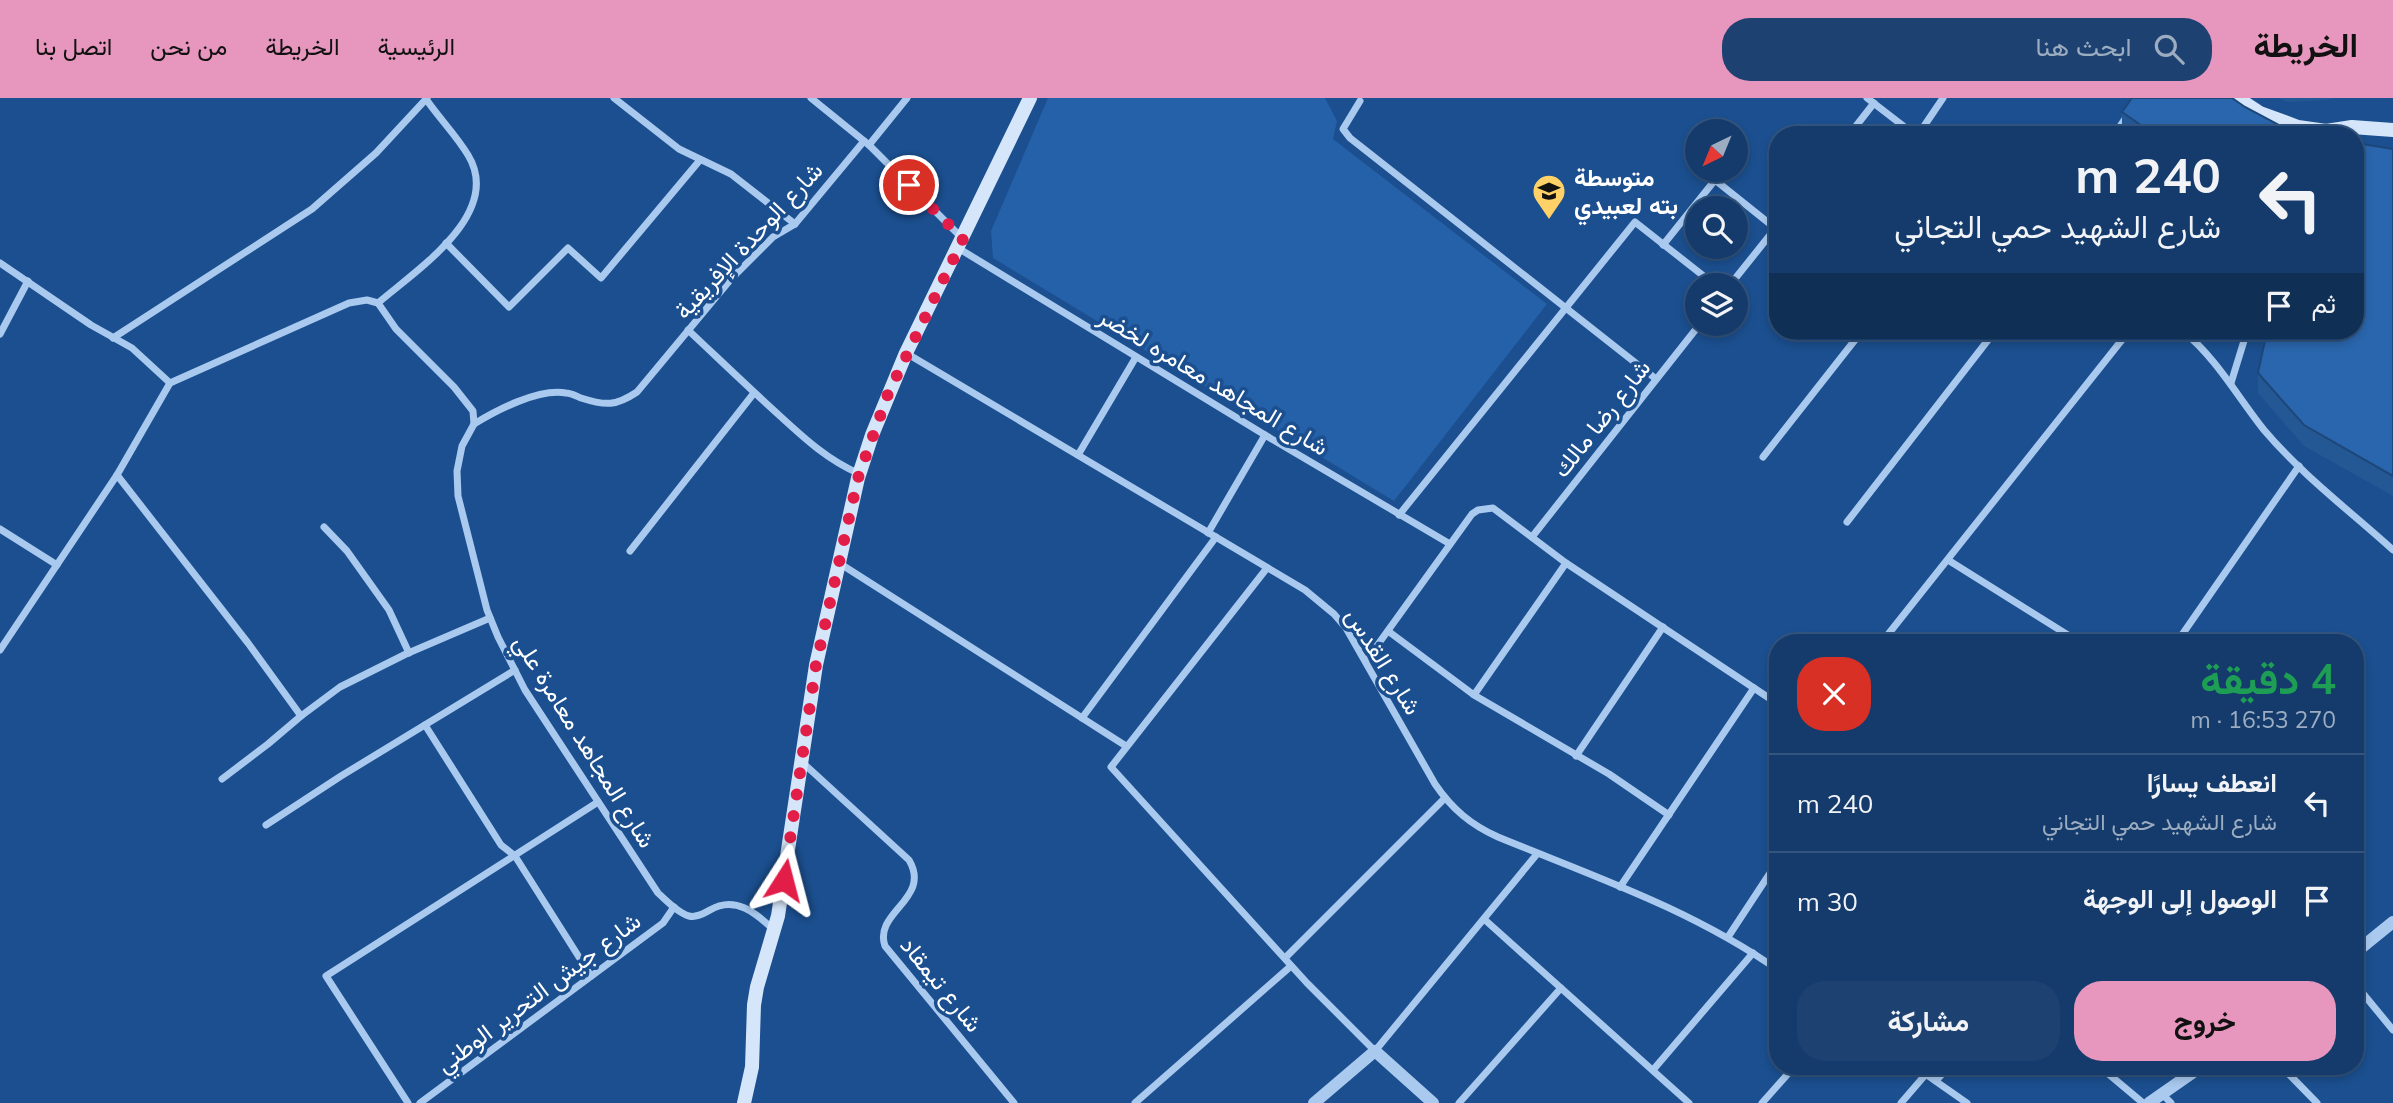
<!DOCTYPE html>
<html lang="ar">
<head>
<meta charset="utf-8">
<style>
	:root { --surface:#143b6b; --page:#1d4271; --text:#f1f3f6; --muted:#9dadc1; --line:#33557e; --accent:#e797bd }
	body { margin:0; font-family:Mulish,Vazirmatn,sans-serif; background:var(--page); color:var(--text); direction:rtl; height:100vh; display:flex; flex-direction:column; font-size:26px; white-space:nowrap }
	* { box-sizing:border-box; margin:0 }
	p { font-size:23px; color:var(--muted) }
	.icon { flex:none; width:38px; height:38px; fill:none; stroke:currentColor; stroke-width:2; stroke-linecap:round; stroke-linejoin:round }
	.map { position:relative; flex:1; overflow:hidden; direction:ltr }
	.side { position:absolute; left:1769px; top:536px; width:595px; height:441px; display:flex; flex-direction:column; background:var(--surface); border-radius:28px; box-shadow:0 4px 10px #0003,0 0 0 2px var(--line); direction:rtl }
	.side>* { flex:none }
	.hud { position:absolute; left:1769px; top:28px; width:595px; height:214px; border-radius:28px; box-shadow:0 4px 10px #0003,0 0 0 2px var(--line); direction:rtl; background:#143b6b; color:var(--text); overflow:hidden }
	.needle { width:46px; rotate:223deg }
	.fabs { position:absolute; left:1685px; top:21px; display:grid; gap:14px }
	.fabs a { display:grid; place-items:center; width:63px; height:63px; border-radius:50%; background:var(--surface); box-shadow:0 4px 10px #0003,0 0 0 2px var(--line); font-size:35px }
	.pin { position:absolute; display:grid; place-items:center; width:60px; height:60px; color:#fff; margin:-30px; border:4px solid #fff; border-radius:50%; box-shadow:0 2px 7px #0007 }
	.me { position:absolute; width:77px; margin:-38px; rotate:9deg; stroke-linejoin:round; filter:drop-shadow(0 0 5px #0008) }
	.turn { display:flex; align-items:center; gap:24px; height:147px; padding:0 28px; font-size:32px }
	.turn .icon { width:91px; height:91px; stroke-width:2.5 }
	.turn b { display:block; font-size:49px; line-height:60px }
	.then { display:flex; align-items:center; height:66px; padding:0 28px; background:#0003; gap:14px; font-size:26px }
	.round { display:grid; place-items:center; flex:none; width:74px; height:74px; border-radius:28px; background:var(--page) }
	.overview { display:flex; align-items:center; justify-content:space-between; height:119px; padding:0 28px }
	h1 { font-size:42px; font-weight:700; line-height:52px; color:#1e9e55 }
	.action { display:flex; gap:14px; margin-top:auto; padding:14px 28px }
	.action a { flex:1; height:80px; border-radius:28px; background:var(--accent); color:#111; font-size:28px; font-weight:700; line-height:80px; text-align:center }
	.action a+a { background:var(--page); color:var(--text) }
	ul { padding:0; list-style:none }
	li { display:flex; align-items:center; gap:21px; height:98px; padding:0 28px; border-top:2px solid var(--line) }
	li div { flex:1 }
	li b { display:block; font-size:26px }
	li em { font-style:normal }
	header { display:flex; align-items:center; gap:42px; box-sizing:border-box; height:98px; padding:0 35px; background:var(--accent); color:#111 }
	header strong { font-size:33px }
	nav { display:flex; gap:38px; margin-inline-start:auto; font-size:24px }
	.search { width:490px; height:63px; background:var(--page); display:flex; align-items:center; gap:18px; box-sizing:border-box; padding:0 24px; border-radius:28px; color:var(--muted); font-size:26px }
	.map>svg:first-child { display:block }
	.green { fill:#2461a8 }
	.lines { fill:none; stroke-linecap:round; stroke-linejoin:round }
	.minor { stroke:#a9c9ee; stroke-width:7 }
	.tertiary { stroke:#a9c9ee; stroke-width:12 }
	.secondary { stroke:#d6e6fa; stroke-width:14 }
	.wall { fill:#245895 }
	.building { fill:#2a66ad; stroke:#1d4779; stroke-width:2 }
	.route { stroke:#e11d48; stroke-width:12; stroke-dasharray:0 21.6 }
	.labels { text-anchor:middle; dominant-baseline:central; stroke-width:7; stroke-linejoin:round; paint-order:stroke }
	.poi-label { font-size:24px; font-weight:bold; fill:#fff; stroke:#1b4f8f; text-anchor:start }
	.street-label { font-size:24px; fill:#fff; stroke:#1b4f8f }
</style>
</head>
<body>
<header>
<strong>الخريطة</strong>
<div class="search"><svg class="icon" aria-label="search" viewBox="0 0 24 24"><circle cx="10" cy="10" r="6"/><path d="M15 15l6 6"/></svg>ابحث هنا</div>
<nav><a>الرئيسية</a><a>الخريطة</a><a>من نحن</a><a>اتصل بنا</a></nav>
</header>
<div class="map">
<svg width="2393" height="1005" viewBox="0 0 2393 1005">
	<rect width="100%" height="100%" fill="#1b4f8f"/>
	<polygon class="green" points="1048,0 1325,0 1337,23 1333,41 1547,206 1394,403 993,160 991,133"/>
	<g class="lines">
		<g class="minor">
			<polyline points="614,0 679,51 731,76 795,126"/>
			<polyline points="811,0 869,47 962,140"/>
			<polyline points="1867,0 1915,37"/>
			<polyline points="1360,3 1343,31 1350,40 1656,281"/>
			<polyline points="1849,37 1874,5"/>
			<polyline points="1918,37 1943,0"/>
			<polyline points="2114,37 2127,18"/>
			<polyline points="869,47 907,0"/>
			<polyline points="446,145 509,209 568,150 601,180 700,62"/>
			<polyline points="1663,147 1715,82 1775,130"/>
			<polyline points="958,150 1265,337 1450,446"/>
			<polyline points="0,165 91,227 132,250 170,285"/>
			<polyline points="1730,187 1778,127"/>
			<path d="M378,205l18,26 58,58 19,24 1,13 -12,22 -5,25 1,25 29,114 11,27 27,53 133,203c9,8 20,20 31,23 8,2 15,-3 21,-6 25,-15 46,3 64,20"/>
			<path d="M688,232c31,29 61,58 92,86 25,23 49,45 80,58"/>
			<path d="M2183,233c34,28 54,65 81,99 38,45 86,81 129,120"/>
			<polyline points="0,236 28,183"/>
			<polyline points="113,240 312,111 376,55 427,0"/>
			<path d="M906,255l399,237 29,24 12,14 89,156c17,25 36,41 63,53 95,39 195,73 280,133"/>
			<polyline points="2231,285 2247,233"/>
			<path d="M474,326c23,-14 65,-36 92,-31 5,0 10,3 15,5 25,8 35,8 56,-6l94,-113 42,-42 22,-13 69,-83"/>
			<polyline points="1078,357 1136,259"/>
			<polyline points="1763,359 1862,233"/>
			<polyline points="117,377 248,545 301,618"/>
			<polyline points="1399,417 1635,124 1715,187"/>
			<polyline points="1847,424 1995,233"/>
			<polyline points="324,429 347,453 389,512 409,555"/>
			<polyline points="0,431 57,467"/>
			<polyline points="1208,435 1265,337"/>
			<polyline points="1532,439 1700,226"/>
			<polyline points="630,453 754,295"/>
			<polyline points="1948,462 2079,544"/>
			<polyline points="839,465 1126,648"/>
			<polyline points="1267,470 1111,669 1307,885 1375,953 1537,756"/>
			<polyline points="1388,533 1474,597 1609,676 1669,717"/>
			<polyline points="1882,544 2129,233"/>
			<polyline points="2177,544 2299,368"/>
			<path d="M0,552l117,-175 53,-92 179,-80 18,-3 11,3c37,-32 126,-89 90,-148 -12,-20 -29,-37 -42,-56"/>
			<polyline points="1366,563 1472,416 1478,412 1493,410 1566,465 1778,606"/>
			<polyline points="1474,597 1566,465"/>
			<polyline points="1082,620 1216,439"/>
			<polyline points="425,627 501,747 515,758 591,878"/>
			<polyline points="1576,658 1663,529"/>
			<path d="M803,665l106,97c23,39 -36,52 -24,86l129,157"/>
			<polyline points="222,681 268,646 301,618 340,589 406,556 490,520"/>
			<polyline points="266,727 341,678 515,572"/>
			<polyline points="1620,789 1754,590"/>
			<polyline points="1484,821 1689,1005"/>
			<polyline points="1728,839 1778,763"/>
			<polyline points="1285,860 1445,700"/>
			<polyline points="2356,887 2393,932"/>
			<polyline points="1914,968 1967,1005"/>
			<polyline points="2099,968 2143,1005"/>
			<polyline points="2281,968 2317,1005"/>
			<polyline points="1653,972 1753,855"/>
			<polyline points="1936,983 1949,968"/>
			<polyline points="2162,996 2171,1005"/>
			<polyline points="408,1005 326,878 598,704"/>
			<polyline points="420,1005 663,825 674,809"/>
			<polyline points="1135,1005 1291,868"/>
			<polyline points="1459,1005 1561,890"/>
			<polyline points="1762,1005 1795,968"/>
			<polyline points="1901,1005 1926,976"/>
		</g>
		<g class="tertiary">
			<polyline points="2356,854 2393,824"/>
			<polyline points="1314,1005 1375,953 1433,1005"/>
			<polyline points="2149,1005 2202,968"/>
		</g>
		<g class="secondary">
			<polyline points="2237,0 2260,15 2298,29 2326,33 2352,29 2393,32"/>
			<polyline points="744,1005 752,969 754,907 757,889 778,818 816,567 858,380 872,337 906,255 1030,0"/>
		</g>
	</g>
	<g class="wall">
		<polygon points="2278,0 2335,0 2325,2 2288,4"/>
		<polygon points="2122,14 2290,37 2125,37 2122,35"/>
		<polygon points="2393,51 2393,398 2304,348 2258,295 2258,275"/>
	</g>
	<g class="building">
		<polygon points="2132,0 2232,0 2245,9 2290,33 2288,37 2155,37 2122,14"/>
		<polygon points="2356,45 2393,51 2393,378 2304,327 2258,275 2267,233 2356,233"/>
	</g>
	<g class="lines">
		<polyline class="route" points="784,782 816,567 858,380 888,296 963,141 909,87"/>
	</g>
	<defs>
		<symbol id="school-pin" viewBox="-11 -11 22 30"><path d="M0 17L-7.5 6A9.5 9.5 0 1 1 7.5 6Z" fill="#ffd166" stroke="#1b4f8f"/><path d="M0-5L7-2L0 1L-7-2ZM-4 1L0 2.5L4 1V4Q0 6-4 4Z" fill="#111"/></symbol>
	</defs>
	<g fill-rule="evenodd">
		<use href="#school-pin" x="1530" y="74" width="38" height="52"/>
	</g>
	<g class="labels">
		<g class="poi-label">
			<text x="1574" y="79">متوسطة<tspan x="1574" dy="28">بته لعبيدي</tspan></text>
		</g>
		<g class="street-label">
			<text transform="translate(748 142) rotate(-47)">شارع الوحدة الإفريقية</text>
			<text transform="translate(1214 283) rotate(31)">شارع المجاهد معامره لخضر</text>
			<text transform="translate(1601 320) rotate(-52)">شارع رضا مالك</text>
			<text transform="translate(1384 563) rotate(58)">شارع القدس</text>
			<text transform="translate(585 643) rotate(58)">شارع المجاهد معامرة علي</text>
			<text transform="translate(942 886) rotate(51)">شارع تيمقاد</text>
			<text transform="translate(538 894) rotate(-37)">شارع جيش التحرير الوطني</text>
		</g>
	</g>
</svg>
<div class="fabs">
<a><svg class="needle" viewBox="-14 -14 28 28"><path d="M0-13l5 13h-10z" fill="#e53935"/><path d="M0 13l5-13h-10z" fill="#9dadc1"/></svg></a>
<a><svg class="icon" aria-label="search" viewBox="0 0 24 24"><circle cx="10" cy="10" r="6"/><path d="M15 15l6 6"/></svg></a>
<a><svg class="icon" aria-label="layers" viewBox="0 0 24 24"><path d="M12 4l9 5-9 5-9-5zM3 14l9 5 9-5"/></svg></a>
</div>
<div class="pin" style="left:909px;top:87px;background:#d93025"><svg class="icon" aria-label="arrive" viewBox="0 0 24 24"><path d="M6 21V4h12l-3 4 3 4H6"/></svg></div>
<svg class="me" style="left:784px;top:782px" viewBox="-20 -20 40 40"><path d="M0-17L14 15 0 8-14 15z" fill="#e11d48" stroke="#fff" stroke-width="4"/></svg>
<div class="hud">
<div class="turn"><svg class="icon" aria-label="left" viewBox="0 0 24 24"><path d="M17 20v-9H6M10 6l-5 5 5 5"/></svg><div><b>240 m</b>شارع الشهيد حمي التجاني</div></div>
<div class="then">ثم<svg class="icon" aria-label="arrive" viewBox="0 0 24 24"><path d="M6 21V4h12l-3 4 3 4H6"/></svg></div>
</div>
<section class="side">
<div class="overview"><div><h1>4 دقيقة</h1><p>270 m · 16:53</p></div><a class="round" style="background:#d93025;color:#fff"><svg class="icon" aria-label="close" viewBox="0 0 24 24"><path d="M6 6l12 12M18 6L6 18"/></svg></a></div>
<ul>
<li><svg class="icon" aria-label="left" viewBox="0 0 24 24"><path d="M17 20v-9H6M10 6l-5 5 5 5"/></svg><div><b>انعطف يسارًا</b><p>شارع الشهيد حمي التجاني</p></div><em>240 m</em></li>
<li><svg class="icon" aria-label="arrive" viewBox="0 0 24 24"><path d="M6 21V4h12l-3 4 3 4H6"/></svg><div><b>الوصول إلى الوجهة</b></div><em>30 m</em></li>
</ul>
<div class="action"><a>خروج</a><a>مشاركة</a></div>
</section>
</div>
</body>
</html>
